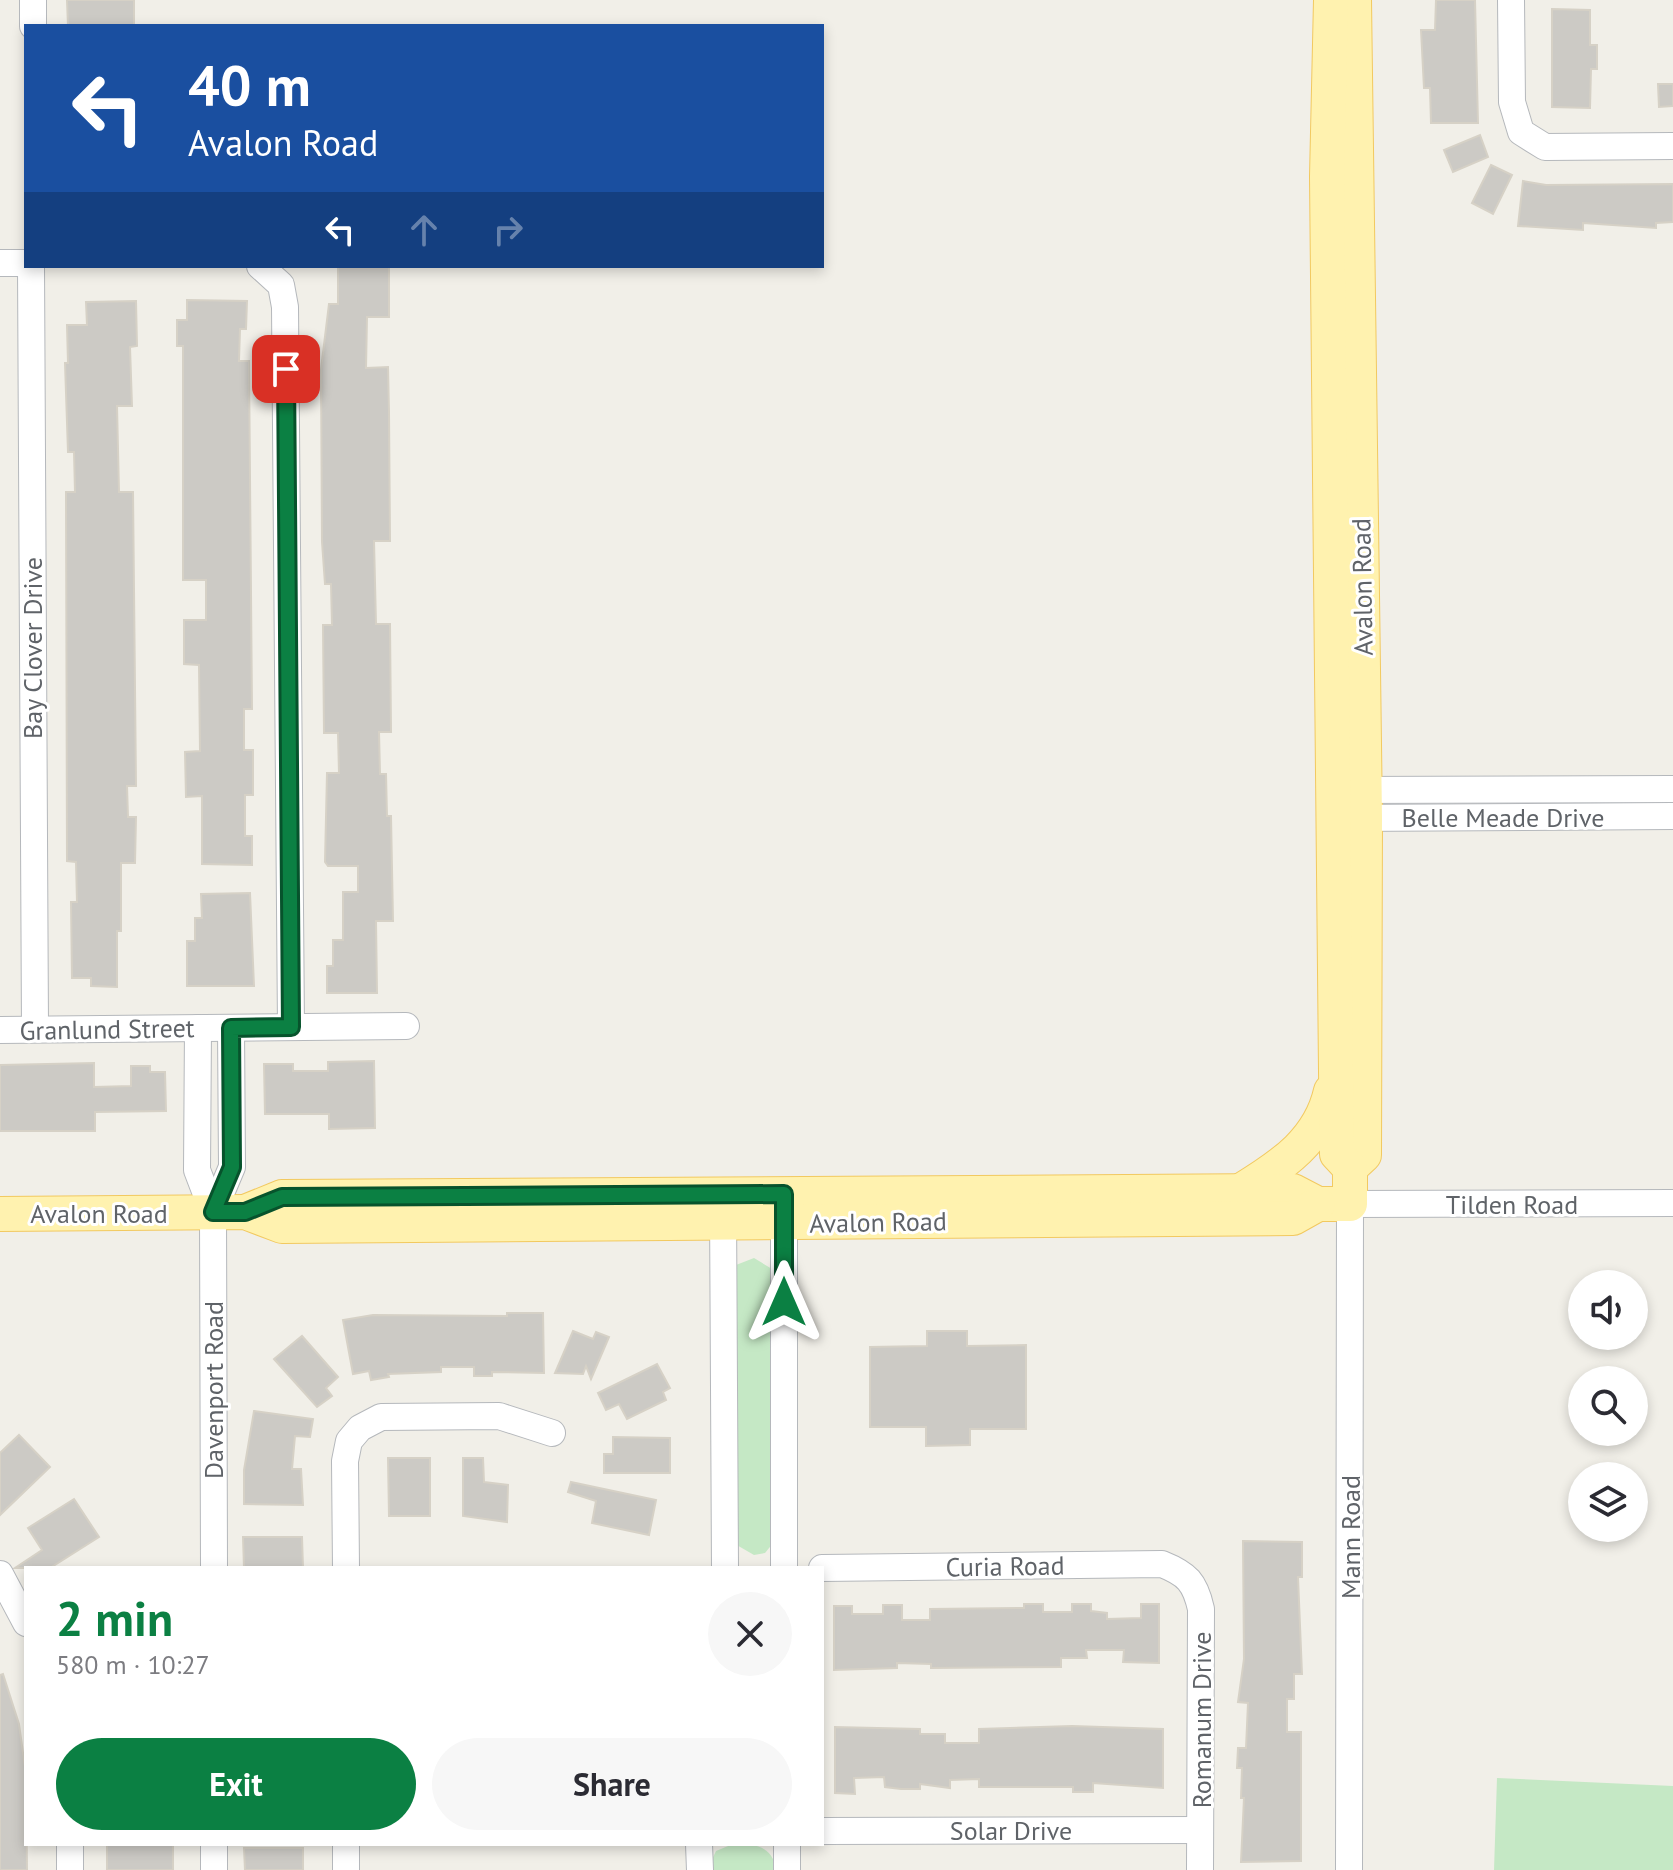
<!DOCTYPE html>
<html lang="en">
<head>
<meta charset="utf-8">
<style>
	:root { --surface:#fff; --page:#f7f7f7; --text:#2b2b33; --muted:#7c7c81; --accent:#0b8043 }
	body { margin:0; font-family:"PT Sans",sans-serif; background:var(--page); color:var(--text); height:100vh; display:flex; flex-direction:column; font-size:30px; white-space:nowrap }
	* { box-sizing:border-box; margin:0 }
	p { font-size:26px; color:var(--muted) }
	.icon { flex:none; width:44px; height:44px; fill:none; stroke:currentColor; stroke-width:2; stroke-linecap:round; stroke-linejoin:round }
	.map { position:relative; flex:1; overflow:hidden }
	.details { position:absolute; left:24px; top:1566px; width:800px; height:280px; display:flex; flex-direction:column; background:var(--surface); border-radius:0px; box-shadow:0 4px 12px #0003 }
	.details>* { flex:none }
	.top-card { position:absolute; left:24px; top:24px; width:800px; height:244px; border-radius:0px; box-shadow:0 4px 12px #0003; background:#1a4fa0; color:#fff; overflow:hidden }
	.controls { position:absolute; left:1568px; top:1270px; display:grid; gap:16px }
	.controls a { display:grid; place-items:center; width:80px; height:80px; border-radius:50%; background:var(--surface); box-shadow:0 4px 12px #0003; font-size:40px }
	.pin { position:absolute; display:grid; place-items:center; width:68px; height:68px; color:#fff; margin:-34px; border-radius:16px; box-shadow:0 4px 12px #0006 }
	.me { position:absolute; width:88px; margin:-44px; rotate:0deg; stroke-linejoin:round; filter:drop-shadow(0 0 6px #0008) }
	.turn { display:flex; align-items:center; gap:28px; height:168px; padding:0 32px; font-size:36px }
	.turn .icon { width:104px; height:104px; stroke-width:2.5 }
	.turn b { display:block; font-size:56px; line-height:68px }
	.lanes { display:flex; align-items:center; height:76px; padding:0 32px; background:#0003; justify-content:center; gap:40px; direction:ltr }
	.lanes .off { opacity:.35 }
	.round { display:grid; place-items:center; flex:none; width:84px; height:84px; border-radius:42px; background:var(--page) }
	.head { display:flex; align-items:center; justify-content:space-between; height:136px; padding:0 32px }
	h1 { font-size:48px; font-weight:700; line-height:60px; color:var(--accent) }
	.action { display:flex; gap:16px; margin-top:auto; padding:16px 32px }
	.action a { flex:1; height:92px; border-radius:48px; background:var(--accent); color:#fff; font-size:32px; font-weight:700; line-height:92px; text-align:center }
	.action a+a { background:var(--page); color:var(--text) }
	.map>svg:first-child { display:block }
	.green { fill:#c5e8c5 }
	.building { fill:#cccac5; stroke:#d6d1c6; stroke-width:2 }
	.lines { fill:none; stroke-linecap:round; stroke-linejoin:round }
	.minor-casing { stroke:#b5b8bc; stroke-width:28 }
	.major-casing { stroke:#f2c960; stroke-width:36 }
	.minor { stroke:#fff; stroke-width:26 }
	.major { stroke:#fff2af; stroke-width:34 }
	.route-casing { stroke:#07532c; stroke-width:20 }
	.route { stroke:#0b8043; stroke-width:14 }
	.labels { text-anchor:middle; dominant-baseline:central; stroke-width:6; stroke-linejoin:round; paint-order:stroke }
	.street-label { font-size:26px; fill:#5f6368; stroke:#fff }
</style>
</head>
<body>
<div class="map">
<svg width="1673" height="1870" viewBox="0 0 1673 1870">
	<rect width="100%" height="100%" fill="#f1efe8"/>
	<g class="green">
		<polygon points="754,1258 772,1269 774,1542 765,1553 754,1555 735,1544 736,1265"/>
		<polygon points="1497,1778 1673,1786 1673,1870 1494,1870"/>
		<path d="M733,1844c23,0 38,1 44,26h-70l9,-19z"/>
	</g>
	<g class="building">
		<polygon points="67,0 134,0 134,26 68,26"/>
		<polygon points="1436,0 1475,0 1478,123 1431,123 1430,88 1424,88 1421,30 1435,30"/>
		<polygon points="1552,9 1590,10 1590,45 1597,45 1597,69 1591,69 1590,108 1552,107"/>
		<polygon points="1658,84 1673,84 1673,106 1659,107"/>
		<polygon points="1480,135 1488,157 1453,172 1444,150"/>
		<polygon points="1491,165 1512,175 1493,214 1472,203"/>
		<polygon points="1523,181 1546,185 1673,184 1673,222 1656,223 1656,228 1583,223 1583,230 1518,226"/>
		<polygon points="338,266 389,266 389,317 367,317 366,368 388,367 389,412 390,541 374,541 376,624 390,624 391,732 379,732 380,774 386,774 387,816 391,816 393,921 376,921 377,993 327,993 327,966 333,966 333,940 343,940 343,892 358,892 358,866 328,866 325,862 327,773 339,773 338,733 324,733 323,625 332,625 331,584 325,584 322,542 321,369 329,304 338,304"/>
		<polygon points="187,300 247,301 246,329 240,329 239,361 249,361 252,709 244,709 244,750 253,750 253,795 245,795 245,836 252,836 252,865 202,864 202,796 186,797 185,752 200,751 199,665 184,664 184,620 206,620 206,580 183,580 183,346 177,346 177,320 187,320"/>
		<polygon points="136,301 137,346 130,347 132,406 117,406 119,492 133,492 136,786 127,786 128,817 136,817 135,863 121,863 121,931 117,931 117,987 91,986 91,978 72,978 71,902 77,902 76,862 67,861 66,492 75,492 74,452 68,452 65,363 68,363 67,325 87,325 86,302"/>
		<polygon points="250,893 254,986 187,986 187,941 195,941 195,918 202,918 201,894"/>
		<polygon points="374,1061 375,1128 329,1129 329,1114 265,1114 264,1064 293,1064 293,1071 328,1071 328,1062"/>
		<polygon points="94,1063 94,1087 131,1086 131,1066 150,1066 150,1072 165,1072 166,1111 95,1112 95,1131 0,1131 0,1065"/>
		<polygon points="507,1313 543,1313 544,1373 492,1372 492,1376 474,1376 474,1367 441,1367 441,1372 388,1374 389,1377 371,1380 369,1371 353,1374 343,1320 373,1315 507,1316"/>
		<polygon points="573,1331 593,1339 596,1332 609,1337 591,1379 586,1366 583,1374 555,1373"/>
		<polygon points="927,1331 967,1331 967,1346 1026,1345 1026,1429 970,1429 970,1445 926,1446 926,1427 870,1427 870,1347 927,1346"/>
		<polygon points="302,1336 338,1377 326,1388 332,1396 317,1407 274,1359"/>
		<polygon points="657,1364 670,1388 663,1392 666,1400 627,1419 619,1404 606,1410 598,1393"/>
		<polygon points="254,1411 313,1419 310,1437 295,1436 292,1469 301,1469 303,1505 244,1504 244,1470"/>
		<polygon points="19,1435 50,1467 0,1515 0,1453"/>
		<polygon points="613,1437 670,1438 670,1473 604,1473 604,1454 613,1454"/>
		<polygon points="388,1458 430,1458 430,1516 389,1516"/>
		<polygon points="463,1458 483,1458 484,1482 508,1485 507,1522 463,1516"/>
		<polygon points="571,1482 656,1500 649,1535 592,1523 596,1501 568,1492"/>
		<polygon points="74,1499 99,1537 50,1568 15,1568 42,1550 28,1528"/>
		<polygon points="243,1537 302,1537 303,1568 244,1568"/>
		<polygon points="1243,1541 1302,1542 1302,1577 1298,1577 1302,1674 1294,1674 1294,1699 1287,1699 1287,1732 1301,1732 1301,1861 1241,1862 1244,1798 1241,1798 1242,1768 1237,1768 1238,1748 1246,1748 1248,1703 1238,1702 1244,1659"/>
		<polygon points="1024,1604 1043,1604 1043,1612 1072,1612 1072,1604 1091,1604 1091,1611 1107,1613 1107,1619 1141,1618 1141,1604 1159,1604 1159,1663 1123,1662 1124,1650 1086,1650 1087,1658 1061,1658 1061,1667 931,1668 931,1664 897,1663 897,1668 834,1670 834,1606 852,1606 852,1614 883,1614 883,1605 902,1605 902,1620 930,1620 930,1609 1024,1608"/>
		<polygon points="3,1674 19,1724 26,1774 27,1870 0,1870 0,1675"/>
		<polygon points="1072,1726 1163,1729 1163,1788 1093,1783 1093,1792 1073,1792 1073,1787 979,1787 979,1779 950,1780 950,1788 920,1784 920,1789 901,1789 885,1787 884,1777 854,1778 855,1794 835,1793 835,1727 920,1729 920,1734 945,1734 945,1743 979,1743 979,1729"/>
		<rect x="107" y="1844" width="66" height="26"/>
		<polygon points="244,1848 303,1848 303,1870 245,1870"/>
	</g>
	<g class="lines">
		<defs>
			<g id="minor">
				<polyline points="33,0 33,26"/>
				<polyline points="1511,0 1512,102 1521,132 1545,147 1673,146"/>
				<polyline points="0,263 26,263"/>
				<polyline points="31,266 35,1029"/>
				<polyline points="260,266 281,285 285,307 291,1027"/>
				<polyline points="1349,790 1673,789"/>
				<polyline points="1349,818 1673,816"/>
				<polyline points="198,1028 197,1170 213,1212 214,1568"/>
				<polyline points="0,1030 406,1026"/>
				<polyline points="784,1204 784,1568"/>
				<polyline points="723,1206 725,1568"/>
				<polyline points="213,1212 232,1167 231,1028"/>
				<polyline points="346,1568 345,1461 349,1441 360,1428 381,1417 499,1416 552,1433"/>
				<path d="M822,1568l340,-4c25,10 33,18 39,45l-1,261"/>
				<polyline points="0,1574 26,1623"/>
				<polyline points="822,1831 1200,1830"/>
				<polyline points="214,1844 214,1870"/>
				<polyline points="346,1844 346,1870"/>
				<polyline points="699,1844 700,1870"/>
				<polyline points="787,1844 787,1870"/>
				<polyline points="70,1870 70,1844"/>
				<polyline points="1349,1870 1350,1204 1673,1203"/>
			</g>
			<g id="major">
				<polyline points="1350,1168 1364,1155 1365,818 1354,0"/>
				<path d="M1242,1190c41,-25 78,-50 89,-99"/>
				<polyline points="245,1212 282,1197 1293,1191 1318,1204 1350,1204 1350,1168 1337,1154 1336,1071 1327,177 1331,0"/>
				<polyline points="0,1214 245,1212 282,1226 1293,1218 1318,1204"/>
			</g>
		</defs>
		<use href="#minor" class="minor-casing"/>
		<use href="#major" class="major-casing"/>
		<use href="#minor" class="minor"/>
		<use href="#major" class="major"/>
	</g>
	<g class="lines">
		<defs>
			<polyline id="route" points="286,369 291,1027 231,1028 232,1167 213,1212 245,1212 282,1197 784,1194 784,1302"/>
		</defs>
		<use href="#route" class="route-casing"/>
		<use href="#route" class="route"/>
	</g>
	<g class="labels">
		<g class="street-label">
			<text transform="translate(1362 587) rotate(-91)">Avalon Road</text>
			<text transform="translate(32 648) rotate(-90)">Bay Clover Drive</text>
			<text x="1503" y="817">Belle Meade Drive</text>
			<text transform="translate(107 1029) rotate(-1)">Granlund Street</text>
			<text x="1512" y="1204">Tilden Road</text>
			<text x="99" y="1213">Avalon Road</text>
			<text transform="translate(878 1222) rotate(-1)">Avalon Road</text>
			<text transform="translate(213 1390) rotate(-90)">Davenport Road</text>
			<text transform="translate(1350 1537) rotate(-90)">Mann Road</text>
			<text transform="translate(1005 1566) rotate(-1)">Curia Road</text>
			<text transform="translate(1201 1720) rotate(-90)">Romanum Drive</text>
			<text x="1011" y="1830">Solar Drive</text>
		</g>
	</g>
</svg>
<div class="controls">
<a><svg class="icon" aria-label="sound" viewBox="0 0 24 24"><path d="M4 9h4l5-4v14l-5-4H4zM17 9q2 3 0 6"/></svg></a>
<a><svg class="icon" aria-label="search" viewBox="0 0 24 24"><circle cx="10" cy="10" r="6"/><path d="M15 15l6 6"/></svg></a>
<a><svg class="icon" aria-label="layers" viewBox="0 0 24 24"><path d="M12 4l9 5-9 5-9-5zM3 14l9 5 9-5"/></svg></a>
</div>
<div class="pin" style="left:286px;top:369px;background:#d93025"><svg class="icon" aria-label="arrive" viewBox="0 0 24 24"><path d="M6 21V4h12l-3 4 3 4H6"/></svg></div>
<svg class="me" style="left:784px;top:1302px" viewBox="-20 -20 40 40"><path d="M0-17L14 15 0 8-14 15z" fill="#0b8043" stroke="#fff" stroke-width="4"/></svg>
<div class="top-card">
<div class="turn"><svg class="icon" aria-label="left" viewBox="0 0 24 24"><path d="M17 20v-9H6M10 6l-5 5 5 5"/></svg><div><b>40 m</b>Avalon Road</div></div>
<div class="lanes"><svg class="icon" aria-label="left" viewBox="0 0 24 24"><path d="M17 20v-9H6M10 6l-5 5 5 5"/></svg><svg class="icon off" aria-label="ahead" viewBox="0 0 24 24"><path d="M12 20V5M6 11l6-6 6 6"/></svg><svg class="icon off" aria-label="right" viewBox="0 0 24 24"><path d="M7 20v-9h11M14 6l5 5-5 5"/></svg></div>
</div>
<section class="details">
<div class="head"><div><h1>2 min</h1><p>580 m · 10:27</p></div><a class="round"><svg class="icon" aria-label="close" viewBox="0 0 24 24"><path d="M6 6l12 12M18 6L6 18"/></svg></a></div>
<div class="action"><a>Exit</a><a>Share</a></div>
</section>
</div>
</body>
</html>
